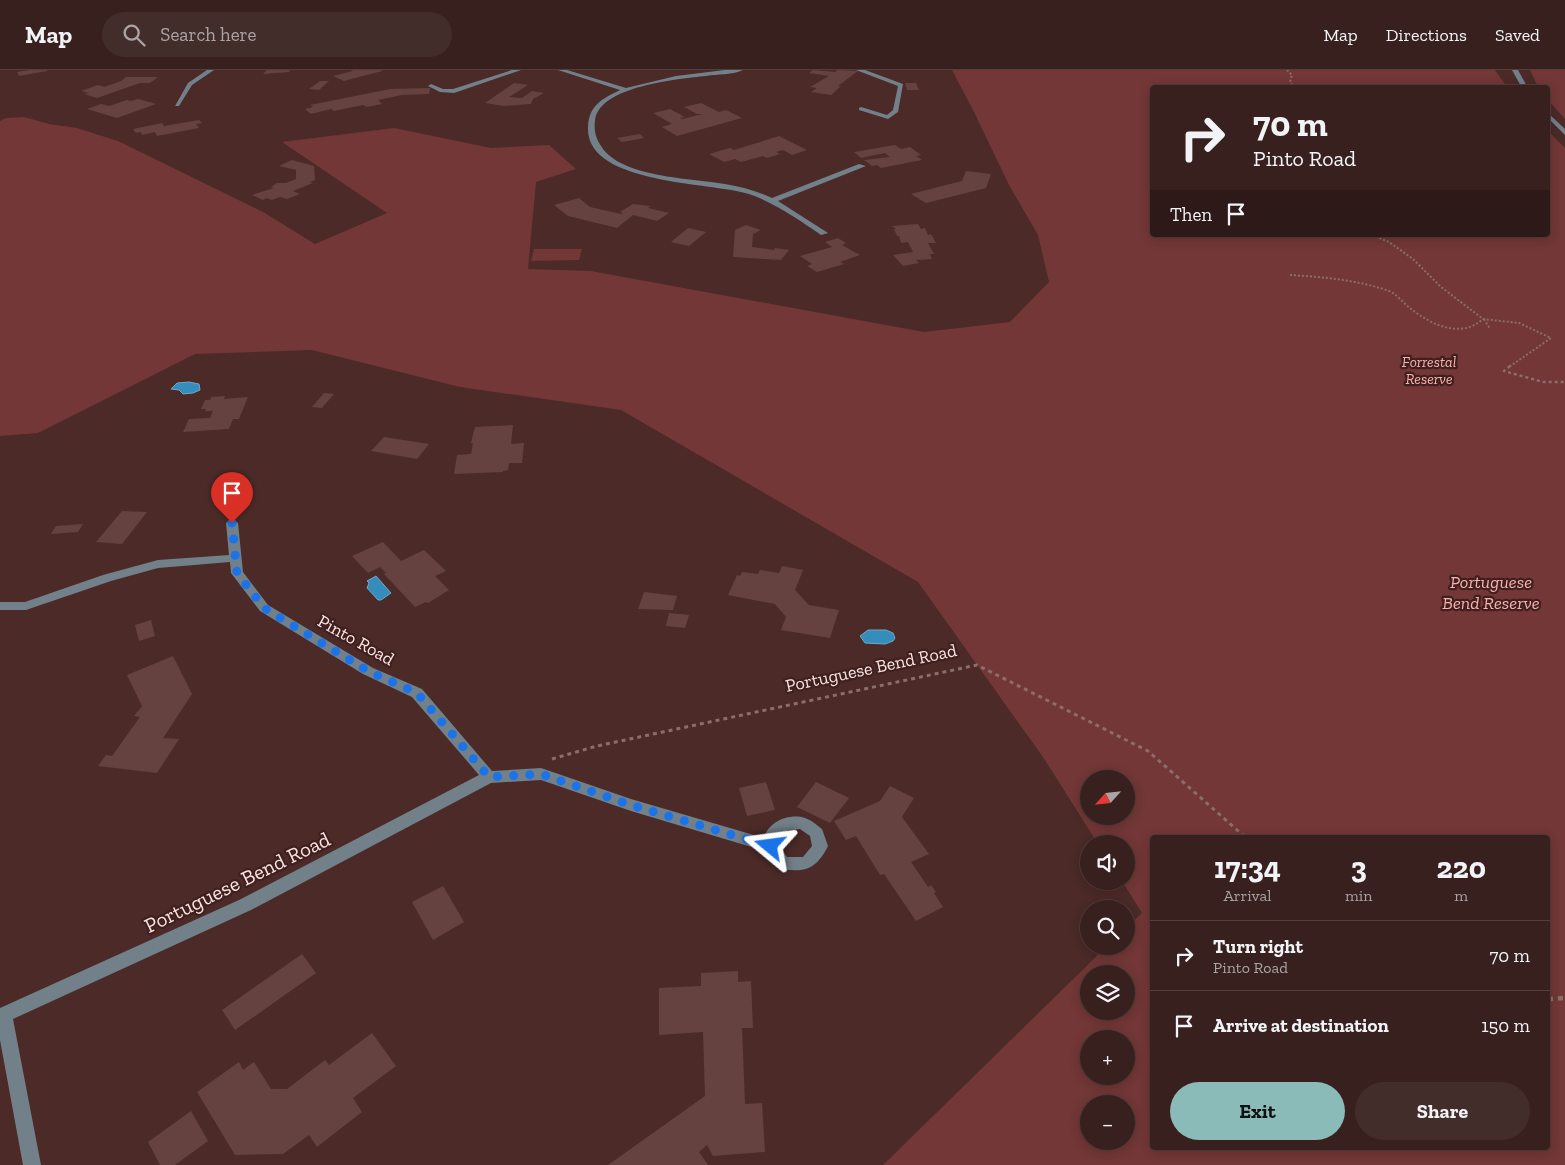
<!DOCTYPE html>
<html lang="en">
<head>
<meta charset="utf-8">
<style>
	:root { --surface:#38201e; --page:#432d2b; --text:#f1f3f6; --muted:#aba3a4; --line:#523e3c; --accent:#8bbbb9 }
	body { margin:0; font-family:"Zilla Slab",serif; background:var(--page); color:var(--text); height:100vh; display:flex; flex-direction:column; font-size:19px; white-space:nowrap }
	* { box-sizing:border-box; margin:0 }
	p { font-size:16px; color:var(--muted) }
	.icon { flex:none; width:28px; height:28px; fill:none; stroke:currentColor; stroke-width:2; stroke-linecap:round; stroke-linejoin:round }
	.map { position:relative; flex:1; overflow:hidden }
	.side { position:absolute; left:1150px; top:765px; width:400px; height:315px; display:flex; flex-direction:column; background:var(--surface); border-radius:5px; box-shadow:0 2px 12px #0003,0 0 0 1px var(--line) }
	.side>* { flex:none }
	.guide { position:absolute; left:1150px; top:15px; width:400px; height:152px; border-radius:5px; box-shadow:0 2px 12px #0003,0 0 0 1px var(--line); background:#38201e; color:var(--text); overflow:hidden }
	.needle { width:32px; rotate:243deg }
	.buttons { position:absolute; left:1080px; top:700px; display:grid; gap:10px }
	.buttons a { display:grid; place-items:center; width:55px; height:55px; border-radius:50%; background:var(--surface); box-shadow:0 2px 12px #0003,0 0 0 1px var(--line); font-size:25px }
	.pin { position:absolute; display:grid; place-items:center; width:42px; height:42px; color:#fff; margin:-51px -21px; border-radius:50% 50% 50% 0; rotate:-45deg; box-shadow:0 0 5px #0007 }
	.pin .icon { rotate:45deg }
	.me { position:absolute; width:55px; margin:-28px; rotate:286deg; stroke-linejoin:round; filter:drop-shadow(0 0 4px #0008) }
	.turn { display:flex; align-items:center; gap:18px; height:105px; padding:0 20px; font-size:22px }
	.turn .icon { width:65px; height:65px; stroke-width:2.5 }
	.turn b { display:block; font-size:35px; line-height:42px }
	.then { display:flex; align-items:center; height:48px; padding:0 20px; background:#0003; gap:10px; font-size:19px }
	.eta { display:flex; justify-content:space-evenly; align-items:center; height:85px; text-align:center }
	.eta b { font-size:30px; font-weight:800; line-height:35px }
	.cta { display:flex; gap:10px; margin-top:auto; padding:10px 20px }
	.cta a { flex:1; height:58px; border-radius:30px; background:var(--accent); color:#111; font-size:20px; font-weight:800; line-height:58px; text-align:center }
	.cta a+a { background:var(--page); color:var(--text) }
	ul { padding:0; list-style:none }
	li { display:flex; align-items:center; gap:15px; height:70px; padding:0 20px; border-top:1px solid var(--line) }
	li div { flex:1 }
	li b { display:block; font-size:19px }
	li em { font-style:normal }
	header { display:flex; align-items:center; gap:30px; box-sizing:border-box; height:70px; padding:0 25px; background:var(--surface); border-bottom:1px solid var(--line) }
	header strong { font-size:24px }
	nav { display:flex; gap:28px; margin-inline-start:auto; font-size:18px }
	.search { width:350px; height:45px; background:var(--page); display:flex; align-items:center; gap:12px; box-sizing:border-box; padding:0 18px; border-radius:28px; color:var(--muted); font-size:19px }
	.map>svg:first-child { display:block }
	.green { fill:#723736; fill-rule:evenodd }
	.water { fill:#358dbb; stroke:#70a7c7 }
	.building { fill:#654240 }
	.lines { fill:none; stroke-linecap:round; stroke-linejoin:round }
	.path-far3 { stroke:#8b6e6c; stroke-width:2; stroke-dasharray:2 2; stroke-linecap:butt }
	.path-far2 { stroke:#8b6e6c; stroke-width:2.5; stroke-dasharray:3 3; stroke-linecap:butt }
	.path-far1 { stroke:#8b6e6c; stroke-width:3; stroke-dasharray:4 4; stroke-linecap:butt }
	.path { stroke:#8b6e6c; stroke-width:4.5; stroke-dasharray:5 5; stroke-linecap:butt }
	.minor { fill:#72808a; fill-rule:evenodd }
	.route { stroke:#1a73e8; stroke-width:9; stroke-dasharray:0 16.2 }
	.labels { text-anchor:middle; dominant-baseline:central; stroke-width:4.5; stroke-linejoin:round; paint-order:stroke }
	.far-park-label { font-size:15px; font-style:italic; fill:#f9b2ae; stroke:#40201f }
	.park-label { font-size:18px; font-style:italic; fill:#f9b2ae; stroke:#40201f }
	.street-label { font-size:18px; fill:#fae4e2; stroke:#40201f }
	.near-street-label { font-size:21px; fill:#fae4e2; stroke:#40201f }
</style>
</head>
<body>
<header>
<strong>Map</strong>
<div class="search"><svg class="icon" aria-label="search" viewBox="0 0 24 24"><circle cx="10" cy="10" r="6"/><path d="M15 15l6 6"/></svg>Search here</div>
<nav><a>Map</a><a>Directions</a><a>Saved</a></nav>
</header>
<div class="map">
<svg width="1565" height="1095" viewBox="0 0 1565 1095">
	<rect width="100%" height="100%" fill="#4b2a28"/>
	<g class="green">
		<path d="M952,0h543l12,17 -355,1v147h396v-104l17,17v1017h-682l224,-219h19v-18l16,-15 -20,-32h4v-37h-28l-53,-84 -127,-178 -297,-172 -161,-23 -148,-37 -117,4 -157,79 -38,3v-315l6,-3 18,-1 25,7 28,4 41,13 145,71 52,32 72,-31 -105,-71 112,-14 97,20 58,-3 27,24 -40,13 -8,87 63,2 333,61 86,-10 39,-40 -11,-47 -29,-50 -35,-73zM1089,709h37v37h-37zM1152,768h396v310h-396zM1089,904h37v37h-37zM1089,969h37v37h-37zM1089,1034h37v37h-37z"/>
		<polygon points="1530,0 1565,0 1565,49 1548,30 1548,18 1538,17"/>
		<polygon points="534,179 582,179 579,190 531,191"/>
	</g>
	<g class="water">
		<polygon points="189,312 199,314 200,320 193,323 183,324 179,320 171,319 177,313"/>
		<polygon points="376,506 391,523 381,530 378,530 367,518 369,513 367,511"/>
		<polygon points="868,560 886,560 893,563 895,568 893,571 885,574 865,573 860,566"/>
	</g>
	<g class="building">
		<polygon points="30,0 47,0 47,1 19,6 17,2"/>
		<polygon points="267,0 290,0 289,2 263,4"/>
		<polygon points="351,0 382,0 382,1 344,11 333,6 353,1"/>
		<polygon points="813,0 835,2 838,0 858,1 838,16 841,16 831,25 811,22 817,18 810,17 829,6 809,3"/>
		<polygon points="126,7 158,7 150,13 140,13 97,28 84,24 89,23 81,21 98,15 104,17 121,11"/>
		<polygon points="320,11 329,11 319,20 309,19"/>
		<polygon points="514,13 528,15 509,27 522,28 532,21 544,23 533,29 531,34 504,36 485,33"/>
		<polygon points="905,13 916,13 919,20 907,20"/>
		<polygon points="430,18 429,24 402,25 378,30 382,34 367,37 363,35 334,41 331,39 311,44 305,39 313,37 310,35 390,19"/>
		<polygon points="138,29 156,34 117,48 87,39 101,34 109,36 127,30 131,31"/>
		<polygon points="701,33 719,42 726,40 742,48 677,66 662,57 672,54 653,43 670,39 685,47 680,48 682,49 703,44 697,44 684,37"/>
		<polygon points="199,50 202,53 196,54 199,58 157,66 155,62 142,65 141,62 136,63 133,59 162,53 164,56"/>
		<polygon points="640,64 644,68 622,72 617,68"/>
		<polygon points="779,66 807,80 792,85 783,80 776,82 780,84 767,88 763,86 741,92 735,89 724,92 709,84 730,78 734,80"/>
		<polygon points="895,75 901,79 910,77 921,85 916,86 922,90 881,98 877,95 872,96 864,90 890,87 885,83 861,88 854,82"/>
		<polygon points="292,90 314,96 315,110 310,112 313,113 293,121 300,124 287,129 280,127 272,130 266,128 263,130 252,125 274,118 271,117 277,113 286,113 296,109 296,100 279,96"/>
		<polygon points="966,101 991,104 986,118 926,133 911,124 962,111"/>
		<polygon points="579,128 590,137 621,144 623,143 620,142 633,134 650,136 648,138 669,143 657,151 633,145 617,158 568,146 554,135"/>
		<polygon points="918,154 921,159 925,158 928,165 931,164 936,173 928,173 934,184 930,184 932,189 916,190 919,193 903,196 893,185 913,182 908,172 901,173 899,166 897,166 894,159 896,159 892,156"/>
		<polygon points="746,155 761,160 753,164 752,177 774,180 775,178 789,180 781,190 733,187 735,160"/>
		<polygon points="688,158 706,162 689,176 671,172"/>
		<polygon points="838,168 846,173 842,175 860,185 840,192 844,194 817,202 807,196 812,194 800,186 832,177 825,172"/>
		<polygon points="324,323 334,324 322,338 312,337"/>
		<polygon points="225,326 224,329 248,327 239,349 233,349 229,359 183,362 189,349 210,348 213,341 205,341 206,339 201,339 205,330 210,330 211,327"/>
		<polygon points="513,355 511,374 524,373 522,393 509,393 508,400 503,401 503,402 454,404 457,385 471,384 473,373 471,373 475,357"/>
		<polygon points="384,367 429,374 417,389 371,381"/>
		<polygon points="122,441 147,442 122,474 96,472"/>
		<polygon points="83,454 78,462 51,464 56,456"/>
		<polygon points="383,472 401,491 424,480 446,501 435,506 449,520 428,533 426,532 415,537 384,504 386,503 380,497 368,503 352,486"/>
		<polygon points="782,496 803,500 795,520 809,535 839,540 830,568 781,560 786,547 775,534 728,525 737,505 740,506 742,502 758,504 760,500 779,503"/>
		<polygon points="644,522 677,526 673,540 638,539"/>
		<polygon points="669,543 689,545 685,558 666,556"/>
		<polygon points="151,550 155,566 139,571 135,555"/>
		<polygon points="173,586 192,624 163,668 179,669 157,703 98,696 106,685 112,686 140,647 134,646 142,636 127,605"/>
		<polygon points="766,712 775,740 747,746 739,718"/>
		<polygon points="816,712 849,728 830,753 797,737"/>
		<polygon points="890,716 914,728 902,747 929,784 911,792 928,817 931,815 936,822 934,823 943,837 916,851 884,804 880,805 856,766 846,770 834,751 880,731"/>
		<polygon points="443,816 464,852 433,870 412,832"/>
		<polygon points="302,884 316,903 235,960 222,940"/>
		<polygon points="738,901 738,912 751,911 753,958 742,958 745,1034 762,1033 765,1082 713,1086 707,1075 699,1082 708,1095 608,1095 705,1026 703,962 659,965 659,918 701,916 701,903"/>
		<polygon points="372,963 396,996 353,1028 362,1042 317,1077 309,1065 283,1084 235,1085 197,1022 239,992 243,1000 254,992 271,1019 287,1019 325,990 329,995"/>
		<polygon points="191,1041 208,1071 175,1095 160,1095 148,1072"/>
	</g>
	<g class="lines">
		<g class="path-far3">
			<polyline points="1287,0 1292,5 1290,12 1295,18"/>
			<polyline points="1372,165 1389,172 1413,189 1441,217 1483,249 1519,253 1551,268 1509,297"/>
			<path d="M1290,205c33,2 68,5 99,16 9,4 14,12 21,17 21,17 51,31 73,11"/>
			<polyline points="1484,249 1490,259"/>
		</g>
		<polyline class="path-far2" points="1510,296 1504,301 1543,312 1565,312"/>
		<polyline class="path-far1" points="552,689 597,676 977,595 1148,681 1245,767"/>
		<g class="path">
			<polyline points="1244,765 1247,768"/>
			<polyline points="1548,929 1565,928"/>
		</g>
		<g class="minor">
			<polygon points="207,0 214,0 192,15 179,36 175,36 188,13"/>
			<polygon points="512,0 521,0 454,23 440,22 428,16 431,14 443,19 453,19"/>
			<path d="M558,0h9l59,18 50,-12 49,-6h18c-9,5 -26,4 -37,6 -28,3 -106,10 -111,44 -1,10 0,17 6,26 20,32 90,32 124,38 17,3 32,7 47,14l87,-34 7,2 -88,35 50,32 -7,2c-23,-16 -46,-32 -72,-41 -37,-12 -164,-9 -161,-67 1,-22 14,-28 32,-37z"/>
			<polygon points="856,0 865,0 903,14 898,42 888,49 859,40 859,38 861,37 887,45 893,40 898,16"/>
			<polygon points="1512,0 1518,0 1528,18 1522,18"/>
			<polygon points="1548,43 1565,59 1565,65 1548,48"/>
			<path d="M232,449l6,4 5,49 25,33 105,63 49,21 70,82 49,-3 90,31 133,39c4,-16 25,-25 41,-20 6,2 12,7 17,11l6,17c-8,16 -17,26 -36,24 -5,0 -11,0 -15,-3 -5,-4 -8,-11 -12,-16l-134,-40 -90,-31 -50,3 -240,127 -238,109 28,146h-18l-23,-125v-32l239,-108 240,-125 -67,-78 -49,-23 -103,-63 -29,-38 -1,-11 -72,6 -47,13 -85,29h-26v-8h25l78,-27 55,-15 71,-5 -3,-32zM800,759l10,7 2,10 -9,11h-16l-9,-12 2,-9 8,-6z"/>
		</g>
	</g>
	<g class="lines">
		<polyline class="route" points="232,453 237,503 264,538 368,601 417,623 489,707 541,704 631,735 770,776"/>
	</g>
	<g class="labels">
		<g class="far-park-label">
			<text x="1429" y="292">Forrestal<tspan x="1429" dy="17">Reserve</tspan></text>
		</g>
		<g class="park-label">
			<text x="1491" y="512">Portuguese<tspan x="1491" dy="21">Bend Reserve</tspan></text>
		</g>
		<g class="street-label">
			<text transform="translate(356 570) rotate(29)">Pinto Road</text>
			<text transform="translate(871 598) rotate(-12)">Portuguese Bend Road</text>
		</g>
		<g class="near-street-label">
			<text transform="translate(237 812) rotate(-26)">Portuguese Bend Road</text>
		</g>
	</g>
</svg>
<div class="buttons">
<a><svg class="needle" viewBox="-14 -14 28 28"><path d="M0-13l5 13h-10z" fill="#e53935"/><path d="M0 13l5-13h-10z" fill="#aba3a4"/></svg></a>
<a><svg class="icon" aria-label="sound" viewBox="0 0 24 24"><path d="M4 9h4l5-4v14l-5-4H4zM17 9q2 3 0 6"/></svg></a>
<a><svg class="icon" aria-label="search" viewBox="0 0 24 24"><circle cx="10" cy="10" r="6"/><path d="M15 15l6 6"/></svg></a>
<a><svg class="icon" aria-label="layers" viewBox="0 0 24 24"><path d="M12 4l9 5-9 5-9-5zM3 14l9 5 9-5"/></svg></a>
<a>+</a>
<a>−</a>
</div>
<div class="pin" style="left:232px;top:453px;background:#d93025"><svg class="icon" aria-label="arrive" viewBox="0 0 24 24"><path d="M6 21V4h12l-3 4 3 4H6"/></svg></div>
<svg class="me" style="left:770px;top:776px" viewBox="-20 -20 40 40"><path d="M0-17L14 15 0 8-14 15z" fill="#1a73e8" stroke="#fff" stroke-width="4"/></svg>
<div class="guide">
<div class="turn"><svg class="icon" aria-label="right" viewBox="0 0 24 24"><path d="M7 20v-9h11M14 6l5 5-5 5"/></svg><div><b>70 m</b>Pinto Road</div></div>
<div class="then">Then<svg class="icon" aria-label="arrive" viewBox="0 0 24 24"><path d="M6 21V4h12l-3 4 3 4H6"/></svg></div>
</div>
<section class="side">
<div class="eta">
<div><b>17:34</b><p>Arrival</p></div>
<div><b>3</b><p>min</p></div>
<div><b>220</b><p>m</p></div>
</div>
<ul>
<li><svg class="icon" aria-label="right" viewBox="0 0 24 24"><path d="M7 20v-9h11M14 6l5 5-5 5"/></svg><div><b>Turn right</b><p>Pinto Road</p></div><em>70 m</em></li>
<li><svg class="icon" aria-label="arrive" viewBox="0 0 24 24"><path d="M6 21V4h12l-3 4 3 4H6"/></svg><div><b>Arrive at destination</b></div><em>150 m</em></li>
</ul>
<div class="cta"><a>Exit</a><a>Share</a></div>
</section>
</div>
</body>
</html>
